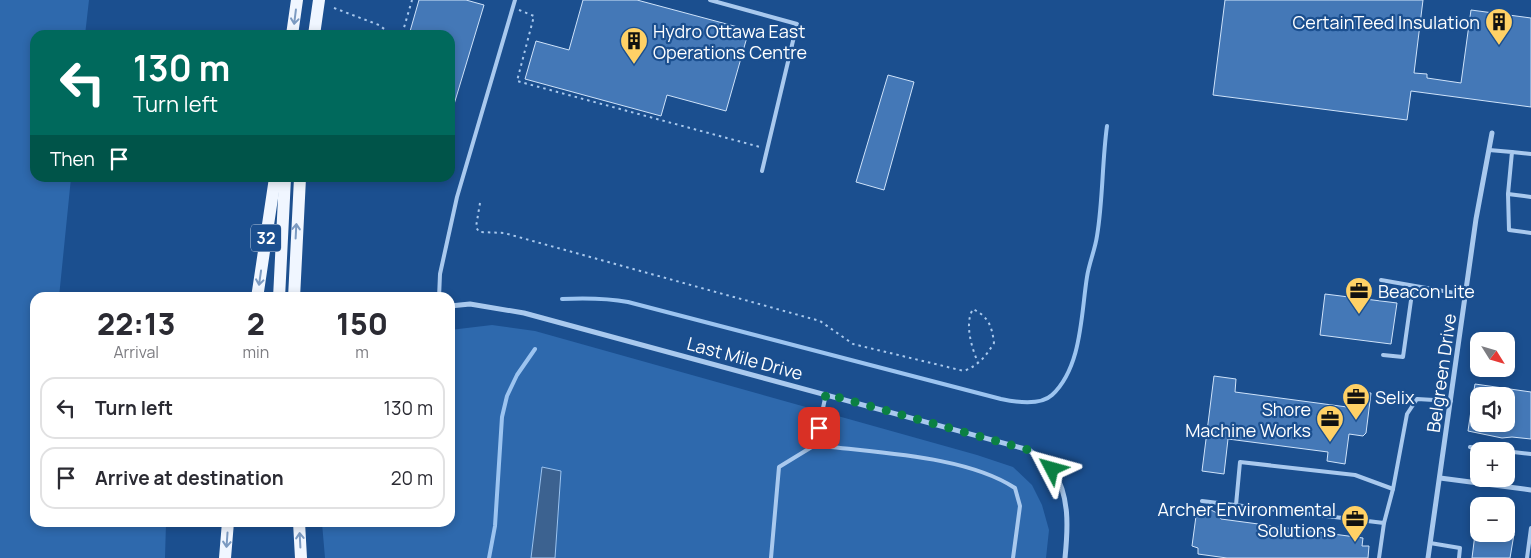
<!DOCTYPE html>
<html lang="en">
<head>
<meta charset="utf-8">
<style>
	:root { --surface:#fff; --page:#f2f2f3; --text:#2b2b33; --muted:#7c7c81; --line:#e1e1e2 }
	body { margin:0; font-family:Manrope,sans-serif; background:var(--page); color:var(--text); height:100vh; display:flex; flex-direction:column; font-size:19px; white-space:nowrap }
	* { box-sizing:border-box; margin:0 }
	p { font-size:16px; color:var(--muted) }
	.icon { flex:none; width:28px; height:28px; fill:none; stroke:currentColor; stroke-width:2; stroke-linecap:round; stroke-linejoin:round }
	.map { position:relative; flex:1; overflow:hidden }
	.side { position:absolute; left:30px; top:292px; width:425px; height:235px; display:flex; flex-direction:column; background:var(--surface); border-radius:15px; box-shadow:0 2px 8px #0003 }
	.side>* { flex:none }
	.guide { position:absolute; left:30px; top:30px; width:425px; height:152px; border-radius:15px; box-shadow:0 2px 8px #0003; background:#00695c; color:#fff; overflow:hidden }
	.needle { width:32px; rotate:127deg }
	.buttons { position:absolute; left:1470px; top:332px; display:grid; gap:10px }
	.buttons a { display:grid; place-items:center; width:45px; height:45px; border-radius:10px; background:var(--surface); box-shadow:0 2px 8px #0003; font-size:25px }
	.pin { position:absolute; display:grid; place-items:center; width:42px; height:42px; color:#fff; margin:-21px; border-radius:10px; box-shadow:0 2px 8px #0006 }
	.me { position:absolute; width:55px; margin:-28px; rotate:309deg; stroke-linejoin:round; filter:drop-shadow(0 0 4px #0008) }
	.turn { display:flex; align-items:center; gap:18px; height:105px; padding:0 20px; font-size:22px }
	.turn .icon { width:65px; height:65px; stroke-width:2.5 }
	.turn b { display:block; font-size:35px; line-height:42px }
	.then { display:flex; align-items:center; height:48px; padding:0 20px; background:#0003; gap:10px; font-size:19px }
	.eta { display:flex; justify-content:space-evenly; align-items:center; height:85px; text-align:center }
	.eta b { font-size:30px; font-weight:800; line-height:35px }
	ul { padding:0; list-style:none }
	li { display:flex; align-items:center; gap:15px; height:62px; margin:0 10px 8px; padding:0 10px; border:2px solid var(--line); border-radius:15px }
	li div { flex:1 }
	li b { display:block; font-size:19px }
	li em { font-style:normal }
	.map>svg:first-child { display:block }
	.green { fill:#2e69ad }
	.water { fill:#3c6290; stroke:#9cc4f0 }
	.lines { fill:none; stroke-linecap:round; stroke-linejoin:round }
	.stream { stroke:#9cc4f0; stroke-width:4 }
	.building { fill:#4478b7; stroke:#cfe3fa }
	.path { stroke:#a9c9ee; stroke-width:2; stroke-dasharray:2.5 4; stroke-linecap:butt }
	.lane { stroke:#a9c9ee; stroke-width:4 }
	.street { stroke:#a9c9ee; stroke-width:5 }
	.primary { stroke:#f0f6ff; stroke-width:12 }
	.oneway { stroke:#7b9ac1 }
	.route { stroke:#0b8043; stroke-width:9; stroke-dasharray:0 16.2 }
	.labels { text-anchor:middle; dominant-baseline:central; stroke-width:4.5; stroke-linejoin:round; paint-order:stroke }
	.shield { fill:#1b4f8f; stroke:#bbcadd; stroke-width:1 }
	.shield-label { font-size:16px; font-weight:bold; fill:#fff }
	.poi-label { font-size:18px; fill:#fff; stroke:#1b4f8f; text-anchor:end }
	.street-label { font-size:18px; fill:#fff; stroke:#1b4f8f }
</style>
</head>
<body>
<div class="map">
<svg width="1531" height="558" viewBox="0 0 1531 558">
	<rect width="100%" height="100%" fill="#1b4f8f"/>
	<g class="green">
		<polygon points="0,0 89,0 85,35 35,35 35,178 71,178 59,297 35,298 35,522 166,523 165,558 0,558"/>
		<polygon points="492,325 535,331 977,455 1013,467 1032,485 1042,505 1049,530 1046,558 555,558 561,471 542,467 531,558 325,558 322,523 450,522 450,330"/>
	</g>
	<polygon class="water" points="542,467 561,471 555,558 531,558"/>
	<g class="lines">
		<g class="stream">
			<path d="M562,299c22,-1 44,-1 66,3l373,97c14,3 39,7 51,-4 30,-28 29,-81 35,-118 2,-14 8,-27 10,-41 6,-35 5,-74 10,-110"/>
			<polyline points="489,558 495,526 502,417 507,396 517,375 535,349"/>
		</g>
	</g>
	<g class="building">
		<polygon points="419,0 466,0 484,5 452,111 450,110 450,35 409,35"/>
		<polygon points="583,0 637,0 749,30 726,111 667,95 661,116 525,79 536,41 569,50"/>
		<polygon points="1225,0 1423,0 1414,73 1427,74 1427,78 1461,83 1471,10 1531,18 1531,107 1411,91 1407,120 1213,95"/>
		<polygon points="888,75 914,82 884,190 856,182"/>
		<polygon points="1325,294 1397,303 1391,344 1320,335"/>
		<polygon points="1214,376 1236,379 1235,392 1347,407 1349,391 1371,393 1366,433 1363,436 1349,434 1345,464 1327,461 1328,452 1228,439 1224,474 1202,471"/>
		<polygon points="1475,384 1531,392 1531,439 1512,437 1502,438 1468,431 1473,397 1479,397 1479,424 1506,424 1506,396 1473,396"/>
		<polygon points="1211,510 1217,513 1221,519 1363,538 1362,546 1369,546 1368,558 1227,558 1198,554 1198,548 1192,546 1196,516 1202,517"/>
		<polygon points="1475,534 1514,534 1510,558 1472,558"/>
	</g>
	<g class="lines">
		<g class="path">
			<polyline points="334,8 379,25 392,35"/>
			<polyline points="519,10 534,16 517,81 760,147"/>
			<polyline points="395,35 403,31 412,0"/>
			<path d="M480,203l-4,24 3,5 25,1 316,88 33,23 111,27c15,-6 22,-15 30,-28 -2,-16 -5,-26 -21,-34 -9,15 -1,39 5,54"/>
		</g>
		<g class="lane">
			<polyline points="710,0 797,24 762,171"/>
			<polyline points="1489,150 1512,152 1508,194 1509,230 1531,233"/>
			<polyline points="1512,152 1531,154"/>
			<polyline points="1508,194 1531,197"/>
			<polyline points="1381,280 1466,295"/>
			<polyline points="439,298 440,274 457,197 515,0"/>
			<polyline points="1383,355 1403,357 1413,286"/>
			<path d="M826,394l-11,51c59,8 150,10 200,43l5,18 -7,52"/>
			<polyline points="1470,447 1531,454"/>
			<polyline points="1202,501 1384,523 1393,489"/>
			<polyline points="1236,505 1240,462 1355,475 1393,489 1407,414 1417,399 1451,401"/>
			<polyline points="1430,543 1460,548 1459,558"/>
			<polyline points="771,558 779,467 815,445"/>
			<polyline points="1379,558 1384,523"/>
			<polyline points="1527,558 1531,528"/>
		</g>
		<g class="street">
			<path d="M450,306l20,-2 54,9 505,137c7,6 19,12 24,20 17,26 15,58 12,88"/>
			<polyline points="1440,478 1531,490"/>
			<polyline points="1428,558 1476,219 1492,133"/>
		</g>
		<g class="primary">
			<polyline points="292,35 297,0"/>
			<polyline points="314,35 319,0"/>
			<polyline points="257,298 275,178"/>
			<polyline points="279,298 285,178"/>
			<polyline points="294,298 300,178"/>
			<polyline points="299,522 301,558"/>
			<polyline points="225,558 228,522"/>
		</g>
	</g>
	<defs><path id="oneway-shaft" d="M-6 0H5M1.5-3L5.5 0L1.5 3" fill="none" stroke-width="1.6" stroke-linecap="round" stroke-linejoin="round" transform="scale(1.25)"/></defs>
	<g class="oneway">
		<use href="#oneway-shaft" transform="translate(295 17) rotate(97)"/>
		<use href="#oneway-shaft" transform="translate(296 231) rotate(-87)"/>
		<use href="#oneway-shaft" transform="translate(260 278) rotate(98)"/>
		<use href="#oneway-shaft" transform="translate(227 540) rotate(94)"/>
		<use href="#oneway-shaft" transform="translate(300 540) rotate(-93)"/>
	</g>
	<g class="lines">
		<polyline class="route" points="819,428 826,394 1029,450 1052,469"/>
	</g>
	<defs>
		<symbol id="building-pin" viewBox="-11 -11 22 30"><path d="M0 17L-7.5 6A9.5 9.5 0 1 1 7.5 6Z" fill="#ffd166" stroke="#1b4f8f"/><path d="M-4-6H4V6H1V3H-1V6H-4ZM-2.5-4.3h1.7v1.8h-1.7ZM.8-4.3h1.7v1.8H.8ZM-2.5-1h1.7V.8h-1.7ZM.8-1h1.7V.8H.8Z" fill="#111"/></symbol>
		<symbol id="office-pin" viewBox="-11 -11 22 30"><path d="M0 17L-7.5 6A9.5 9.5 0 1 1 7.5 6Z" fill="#ffd166" stroke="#1b4f8f"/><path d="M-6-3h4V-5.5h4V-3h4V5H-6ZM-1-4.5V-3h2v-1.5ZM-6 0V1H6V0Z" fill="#111"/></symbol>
	</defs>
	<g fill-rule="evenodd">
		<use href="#building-pin" x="1483" y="6" width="32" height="43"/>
		<use href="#building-pin" x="618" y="25" width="32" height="43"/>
		<use href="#office-pin" x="1343" y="275" width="32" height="43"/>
		<use href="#office-pin" x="1340" y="381" width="32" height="43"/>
		<use href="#office-pin" x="1314" y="403" width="32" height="43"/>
		<use href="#office-pin" x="1339" y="503" width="32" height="43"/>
	</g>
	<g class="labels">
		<rect class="shield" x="251" y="224.5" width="30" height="27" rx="4"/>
		<g class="shield-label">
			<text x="266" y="238">32</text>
		</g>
		<g class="poi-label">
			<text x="1480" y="22">CertainTeed Insulation</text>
			<text x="653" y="31" text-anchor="start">Hydro Ottawa East<tspan x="653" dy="21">Operations Centre</tspan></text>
			<text x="1378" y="291" text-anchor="start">Beacon Lite</text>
			<text x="1375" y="397" text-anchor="start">Selix</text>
			<text x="1311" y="409">Shore<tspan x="1311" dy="21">Machine Works</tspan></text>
			<text x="1336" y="509">Archer Environmental<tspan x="1336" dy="21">Solutions</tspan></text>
		</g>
		<g class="street-label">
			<text transform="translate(745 358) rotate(15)">Last Mile Drive</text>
			<text transform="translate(1441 373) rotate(-82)">Belgreen Drive</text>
		</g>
	</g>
</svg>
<div class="buttons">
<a><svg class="needle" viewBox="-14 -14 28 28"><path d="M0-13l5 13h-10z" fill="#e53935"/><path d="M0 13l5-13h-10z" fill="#7c7c81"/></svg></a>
<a><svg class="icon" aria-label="sound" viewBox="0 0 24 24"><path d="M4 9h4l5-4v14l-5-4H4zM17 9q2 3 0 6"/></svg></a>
<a>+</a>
<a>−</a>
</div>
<div class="pin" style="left:819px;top:428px;background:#d93025"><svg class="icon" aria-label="arrive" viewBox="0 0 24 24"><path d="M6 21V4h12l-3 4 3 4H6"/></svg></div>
<svg class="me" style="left:1052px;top:469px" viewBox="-20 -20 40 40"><path d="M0-17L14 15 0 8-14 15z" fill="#0b8043" stroke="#fff" stroke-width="4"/></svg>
<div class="guide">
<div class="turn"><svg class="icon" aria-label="left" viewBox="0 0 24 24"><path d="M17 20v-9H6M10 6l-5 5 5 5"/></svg><div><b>130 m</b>Turn left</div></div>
<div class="then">Then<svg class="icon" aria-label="arrive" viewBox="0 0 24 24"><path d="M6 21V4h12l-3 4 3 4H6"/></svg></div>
</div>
<section class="side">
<div class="eta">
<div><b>22:13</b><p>Arrival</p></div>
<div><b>2</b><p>min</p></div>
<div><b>150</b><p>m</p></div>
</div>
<ul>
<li><svg class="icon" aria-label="left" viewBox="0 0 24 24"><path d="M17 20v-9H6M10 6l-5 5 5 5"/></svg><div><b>Turn left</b></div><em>130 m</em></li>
<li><svg class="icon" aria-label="arrive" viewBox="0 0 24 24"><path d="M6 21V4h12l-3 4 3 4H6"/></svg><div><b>Arrive at destination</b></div><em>20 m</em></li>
</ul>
</section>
</div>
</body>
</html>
